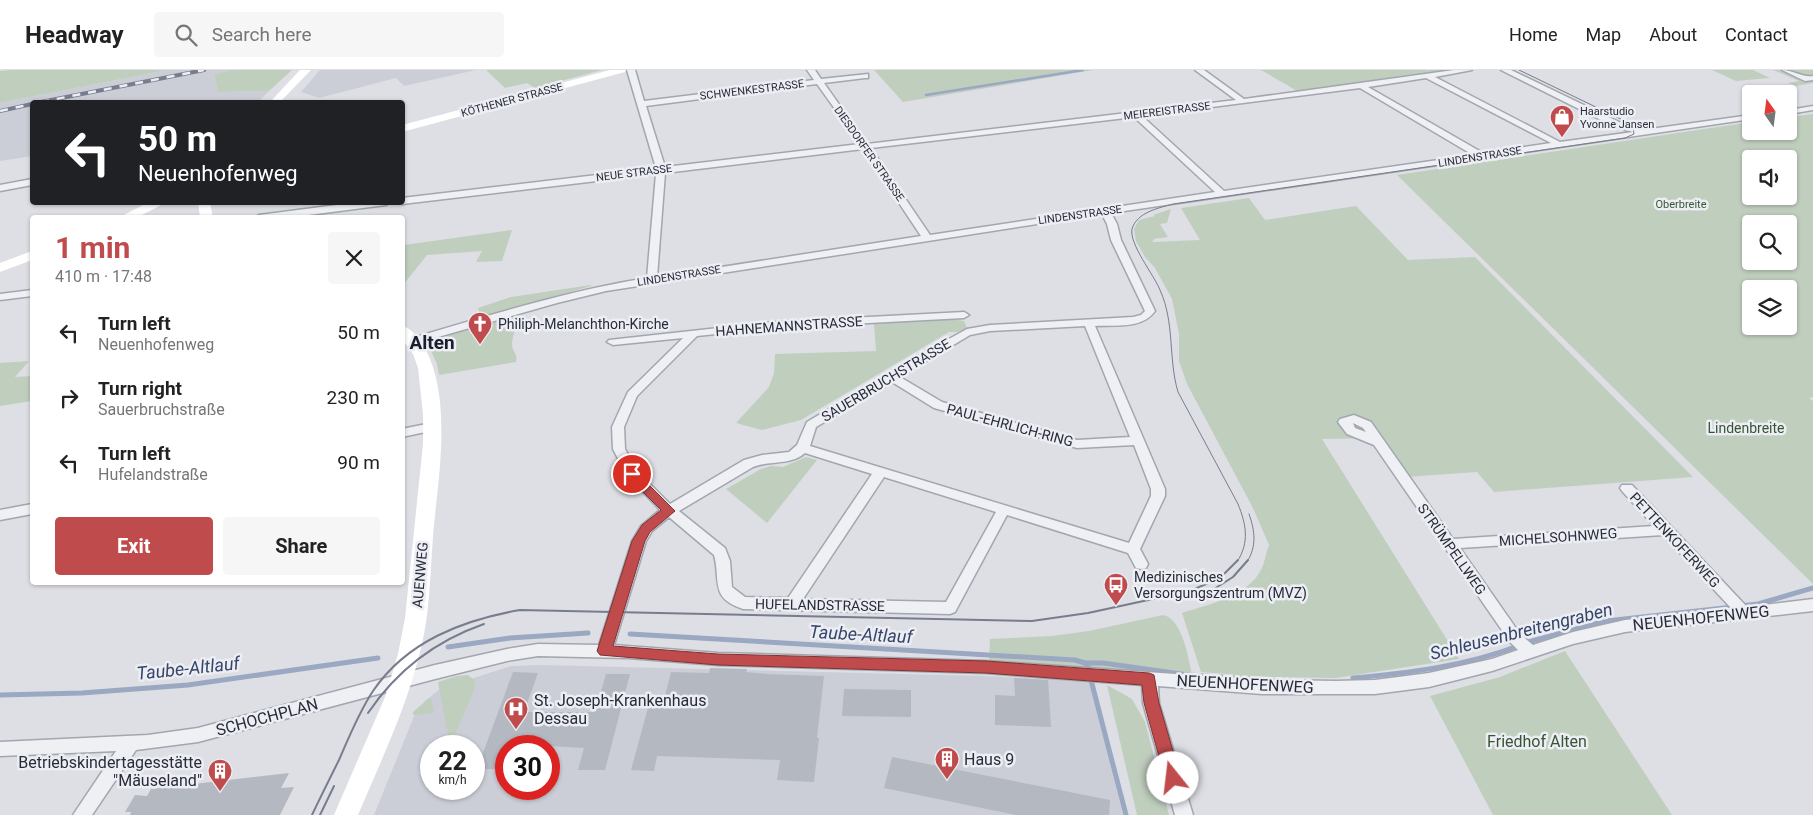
<!DOCTYPE html>
<html lang="en">
<head>
<meta charset="utf-8">
<style>
	:root { --surface:#fff; --page:#f6f6f6; --text:#222; --muted:#767676; --line:#e0e0e0; --accent:#c04b4d }
	body { margin:0; font-family:Roboto,sans-serif; background:var(--page); color:var(--text); height:100vh; display:flex; flex-direction:column; font-size:19px; white-space:nowrap }
	* { box-sizing:border-box; margin:0 }
	p { font-size:16px; color:var(--muted) }
	.icon { flex:none; width:28px; height:28px; fill:none; stroke:currentColor; stroke-width:2; stroke-linecap:round; stroke-linejoin:round }
	.map { position:relative; flex:1; overflow:hidden }
	.details { position:absolute; left:30px; top:145px; width:375px; height:370px; display:flex; flex-direction:column; background:var(--surface); border-radius:5px; box-shadow:0 1px 4px #0004 }
	.details>* { flex:none }
	.banner { position:absolute; left:30px; top:30px; width:375px; height:105px; border-radius:5px; box-shadow:0 1px 4px #0004; background:#202124; color:#fff; overflow:hidden }
	.needle { width:32px; rotate:346deg }
	.buttons { position:absolute; left:1742px; top:15px; display:grid; gap:10px }
	.buttons a { display:grid; place-items:center; width:55px; height:55px; border-radius:5px; background:var(--surface); box-shadow:0 1px 4px #0004; font-size:25px }
	.speed { position:absolute; left:420px; top:665px; display:flex; gap:10px; font-size:25px; font-weight:700; text-align:center }
	.speed>* { display:grid; place-content:center; width:65px; height:65px; border-radius:50%; background:var(--surface); box-shadow:0 1px 4px #0004; line-height:1 }
	.speed small { font-size:12px; font-weight:400 }
	.speed .limit { border:8px solid #d22; background:#fff; color:#111 }
	.pin { position:absolute; display:grid; place-items:center; width:42px; height:42px; color:#fff; margin:-21px; border:2px solid #fff; border-radius:50%; box-shadow:0 1px 5px #0007 }
	.me { position:absolute; width:55px; margin:-28px; rotate:344deg; stroke-linejoin:round; filter:drop-shadow(0 0 4px #0008) }
	.turn { display:flex; align-items:center; gap:18px; height:105px; padding:0 25px; font-size:22px }
	.turn .icon { width:65px; height:65px; stroke-width:2.5 }
	.turn b { display:block; font-size:35px; line-height:42px }
	.round { display:grid; place-items:center; flex:none; width:52px; height:52px; border-radius:5px; background:var(--page) }
	.overview { display:flex; align-items:center; justify-content:space-between; height:85px; padding:0 25px }
	h1 { font-size:30px; font-weight:700; line-height:38px; color:var(--accent) }
	.action { display:flex; gap:10px; margin-top:auto; padding:10px 25px }
	.action a { flex:1; height:58px; border-radius:5px; background:var(--accent); color:#fff; font-size:20px; font-weight:700; line-height:58px; text-align:center }
	.action a+a { background:var(--page); color:var(--text) }
	ul { padding:0; list-style:none }
	li { display:flex; align-items:center; gap:15px; height:65px; padding:0 25px }
	li div { flex:1 }
	li b { display:block; font-size:19px }
	li em { font-style:normal }
	header { display:flex; align-items:center; gap:30px; box-sizing:border-box; height:70px; padding:0 25px; background:var(--surface); border-bottom:1px solid var(--line) }
	header strong { font-size:24px }
	nav { display:flex; gap:28px; margin-inline-start:auto; font-size:18px }
	.search { width:350px; height:45px; background:var(--page); display:flex; align-items:center; gap:12px; box-sizing:border-box; padding:0 18px; border-radius:5px; color:var(--muted); font-size:19px }
	.map>svg:first-child { display:block }
	.built { fill:#cbced6; fill-rule:evenodd }
	.green { fill:#c0cebe; fill-rule:evenodd }
	.lines { fill:none; stroke-linecap:round; stroke-linejoin:round }
	.stream-far1 { stroke:#9aa8c2; stroke-width:2.5 }
	.stream { stroke:#9aa8c2; stroke-width:5 }
	.building { fill:#b4b8c1 }
	.street-casing { stroke:#a3a6ae; stroke-width:3 }
	.street { fill:#eff0f4; fill-rule:evenodd }
	.secondary { fill:#fff; fill-rule:evenodd }
	.tram-far1 { stroke:#787d8d; stroke-width:1 }
	.tram { stroke:#787d8d; stroke-width:2 }
	.rail-casing { stroke:#787d8d; stroke-width:4 }
	.rail { stroke:#eceef3; stroke-width:2.5; stroke-dasharray:8; stroke-linecap:butt }
	.route { fill:#c04b4d; stroke:#7d3132 }
	.labels { text-anchor:middle; dominant-baseline:central; stroke-width:5; stroke-linejoin:round; paint-order:stroke }
	.far-street-label { font-size:11px; fill:#282c3a; stroke:#eceef3 }
	.far-poi-label { font-size:11px; fill:#282c3a; stroke:#eceef3; text-anchor:start }
	.far-park-label { font-size:11px; fill:#385436; stroke:#eceef3 }
	.poi-label { font-size:14px; fill:#282c3a; stroke:#eceef3; text-anchor:start }
	.street-label { font-size:14px; fill:#282c3a; stroke:#eceef3 }
	.park-label { font-size:14px; fill:#385436; stroke:#eceef3 }
	.near-street-label { font-size:16px; fill:#282c3a; stroke:#eceef3 }
	.near-poi-label { font-size:16px; fill:#282c3a; stroke:#eceef3; text-anchor:start }
	.near-park-label { font-size:16px; fill:#385436; stroke:#eceef3 }
	.near-water-label { font-size:18px; font-style:italic; fill:#36466a; stroke:#eceef3 }
	.district-label { font-size:19px; font-weight:bold; fill:#1a1d2b; stroke:#eceef3 }
</style>
</head>
<body>
<header>
<strong>Headway</strong>
<div class="search"><svg class="icon" aria-label="search" viewBox="0 0 24 24"><circle cx="10" cy="10" r="6"/><path d="M15 15l6 6"/></svg>Search here</div>
<nav><a>Home</a><a>Map</a><a>About</a><a>Contact</a></nav>
</header>
<div class="map">
<svg width="1813" height="745" viewBox="0 0 1813 745">
	<rect width="100%" height="100%" fill="#dddfe5"/>
	<g class="built">
		<polygon points="167,0 234,0 214,4 218,22 269,21 258,32 32,32 32,86 0,91 0,33"/>
		<polygon points="320,0 476,0 404,16 396,8 319,28 301,22"/>
		<path d="M541,595l441,11 108,5 33,134h-749l41,-101 10,-13 15,-12 71,-23zM431,676h43v43h-43zM506,676h43v43h-43z"/>
	</g>
	<g class="green">
		<polygon points="11,0 167,0 0,33 0,1"/>
		<polygon points="234,0 292,0 269,21 218,22 214,4"/>
		<polygon points="486,0 602,0 535,18 527,13 505,18"/>
		<polygon points="874,0 1093,0 903,32"/>
		<polygon points="1261,0 1450,0 1299,22"/>
		<polygon points="1712,0 1753,0 1770,8 1736,11"/>
		<polygon points="1773,0 1813,0 1813,13 1796,16 1788,13 1799,11"/>
		<path d="M1813,44v283l-4,1 4,3v183l-416,-409 354,-53v9h38v-14zM1751,89h38v37h-38zM1751,154h38v37h-38zM1751,219h38v37h-38z"/>
		<path d="M1249,128l16,22 91,-14 52,54 67,-3 218,220 -199,15 -17,-20 -71,5 -24,-39 -60,1 137,220 -124,19 -72,-1 -62,-5 -19,-59c27,-9 66,-16 80,-45 3,-7 4,-16 7,-23l-16,-37 -66,-124 -8,-23v-27l-7,-35 -17,-31 -10,-11 -9,-16 -2,-12 5,-9 16,-4 -2,-1 18,-6 -4,14 -7,1 8,13 -14,2 -2,3 48,-2 -19,-32z"/>
		<polygon points="512,160 502,191 476,192 482,181 427,185 403,215 402,177 404,175"/>
		<polygon points="591,215 591,216 481,247 478,238 511,227"/>
		<path d="M520,246c-3,9 -8,20 -8,29 1,7 6,10 4,17l-77,13 -2,-11 -8,-18 12,-11z"/>
		<polygon points="951,249 964,251 967,258 958,262 949,262 801,350 762,360 736,353 769,317 774,303 775,284 876,281 874,253"/>
		<polygon points="29,291 15,307 32,306 32,331 0,336 0,293"/>
		<polygon points="806,387 817,390 767,453 726,419 761,399 771,396 783,397"/>
		<path d="M1163,545c19,3 26,44 29,61l-87,-8 -116,-7 1,-22 62,-3 37,-5z"/>
		<polygon points="1565,581 1672,745 1493,745 1430,626 1500,607"/>
		<polygon points="468,605 474,610 475,618 450,676 438,612 457,606"/>
		<polygon points="1107,615 1132,629 1145,652 1169,745 1137,745"/>
		<polygon points="429,628 431,628 434,643 413,645 413,642"/>
	</g>
	<g class="lines">
		<polyline class="stream-far1" points="926,25 1083,0"/>
		<g class="stream">
			<polyline points="1740,536 1758,534 1813,518"/>
			<polyline points="630,564 1075,590 1085,593 1088,597"/>
			<polyline points="1524,573 1606,551 1733,537"/>
			<polyline points="448,577 510,568 588,563"/>
			<polyline points="1085,593 1103,593 1188,605 1253,609"/>
			<path d="M1353,608c56,-5 112,-12 165,-32"/>
			<polyline points="1091,610 1126,745"/>
			<polyline points="0,625 82,623 188,615 378,588"/>
		</g>
	</g>
	<g class="building">
		<polygon points="710,598 747,599 746,602 766,604 824,606 817,668 819,668 814,712 777,710 780,690 657,686 654,701 631,700 649,634 663,634 671,602 709,603"/>
		<polygon points="513,602 538,603 524,642 595,642 606,604 630,604 605,700 578,700 584,678 549,676 506,676 506,692 504,699 477,699"/>
		<polygon points="1014,608 1048,610 1051,657 995,655 995,625 1015,626"/>
		<polygon points="844,619 911,620 911,647 842,646"/>
		<polygon points="892,687 1110,730 1109,745 1016,745 884,718"/>
		<polygon points="289,703 281,718 294,717 280,745 130,745 131,742 125,742 135,725 147,726 151,719"/>
	</g>
	<g class="lines">
		<defs>
			<g id="street">
				<path d="M627,0h8l9,31 170,-21 -7,-10h8l6,9 47,-5v4h-3l-41,5 43,61 369,-44 -41,-30h9l40,29 210,-29h18l-37,7 125,65 73,-10 -20,-6 -112,-56h10l108,52 24,8 108,-15v4l-640,94 6,11 4,16 34,71c-12,18 -40,14 -60,15l70,163v7l-25,53 8,15 -2,4 -5,1 -5,-1 -8,-15 -121,-38 -52,97 -5,2 -207,-5c-34,-11 -22,-29 -29,-54l-45,-38 -17,14 -6,10 -32,104 104,8 268,8 276,19 74,1 39,-1 54,-7 63,-14 26,-9 -8,-8 -136,-197 -27,-11 -9,-12 2,-3 14,-4 17,7 82,117 201,-13 -32,-35 -2,-3 2,-3h10l115,122 66,-8v12l-188,21 -52,12 -81,27 -63,16 -54,7h-113l-104,-8 1,17 34,112h-18l-32,-112 -1,-18 -156,-12 -268,-8 -90,-7 -90,-2 -31,5 -72,18 -237,63 -62,8 -44,65h-19l43,-64 -116,5v-14l148,-7 50,-7 237,-63 72,-16 31,-5 61,1 33,-104 9,-15 19,-16 -34,-36 -13,-25 -1,-22 16,-35 55,-54 -70,7 -6,-3 2,-2 165,-18 190,-10 5,3 -5,3 -190,10 -77,8 -60,60 -13,31 1,22 12,22 33,33 74,-44 18,-5 27,-3 8,-7 10,-23 77,-46 2,-2 81,-45 23,-4 143,-8 8,-2 4,-4 -34,-71 -4,-16 -5,-10 -496,77 -49,12 -140,40h-8l-2,-2 2,-2c79,-23 157,-48 238,-61l9,-104 -254,30 -3,-2h3v-4l254,-30zM1426,8l125,65 -68,10 -115,-66zM817,14l43,60 -195,23 -19,-61zM1360,18l113,67 -249,36 -82,-75zM1134,47l81,75 -285,43 -59,-87zM863,79l58,87 -264,41 8,-104zM1085,256l45,111 -53,3 -135,-38 -42,-25 70,-42 20,-4zM892,312l42,26 143,40 57,-3 17,44v7l-22,47 -319,-97 6,-19zM1353,353l10,5 3,4 -11,-4zM805,383l67,21 -84,124 -43,-1 -13,-10 -2,-26 -5,-13 -46,-37 74,-44c17,-7 37,-1 52,-14zM884,407l112,35 -50,90 -143,-3zM1663,465l68,73 -106,12 -52,12 -40,13 -13,-11 -60,-86z"/>
				<path d="M1782,0c11,0 21,8 31,6v4l-8,1z"/>
				<polygon points="1813,36 1813,40 1789,44 1789,40"/>
				<polygon points="32,109 32,115 0,121 0,115"/>
				<polygon points="360,132 390,132 386,135 285,148 255,148 259,145"/>
				<polygon points="32,220 32,226 0,230 0,224"/>
				<polygon points="431,353 435,354 437,357 435,360 402,367 402,359"/>
				<polygon points="32,434 32,444 0,450 0,440"/>
			</g>
		</defs>
		<use href="#street" class="street-casing"/>
		<use href="#street" class="street"/>
		<g class="secondary">
			<polygon points="300,0 311,0 280,32 270,32"/>
			<polygon points="610,0 626,0 625,2 402,62 402,55"/>
			<polygon points="149,132 167,132 136,148 118,148"/>
			<polygon points="198,132 210,132 213,148 200,148"/>
			<polygon points="32,181 32,190 0,202 0,193"/>
			<path d="M402,256c9,2 15,10 20,17 32,52 16,135 11,193 -3,40 -3,81 -14,120 -14,55 -39,107 -61,159h-24l51,-118 13,-43 7,-36 18,-174v-30l-5,-46 -5,-14 -11,-15z"/>
		</g>
		<g class="tram-far1">
			<path d="M1237,492c13,-20 9,-38 1,-58l-60,-112c-10,-34 -3,-69 -18,-102 -6,-15 -31,-46 -28,-61 5,-17 27,-21 41,-25l452,-66 9,-4 -1,-7 -6,-5 -108,-52"/>
			<path d="M1247,492c10,-16 8,-31 2,-48"/>
		</g>
		<g class="tram">
			<polyline points="1214,519 1233,507 1248,490"/>
			<path d="M368,643c29,-43 67,-72 116,-89"/>
			<path d="M312,745c9,-19 18,-37 27,-55 10,-23 20,-48 34,-69 34,-50 90,-71 147,-81l512,11 56,-8 102,-22 30,-13 18,-18"/>
			<polyline points="320,745 334,716"/>
		</g>
		<defs>
			<g id="rail">
				<polyline points="41,32 204,0"/>
				<polyline points="0,41 32,34"/>
			</g>
		</defs>
		<use href="#rail" class="rail-casing"/>
		<use href="#rail" class="rail"/>
	</g>
	<polygon class="route" points="632,400 636,402 675,441 650,462 645,471 613,576 718,584 986,591 1149,603 1154,605 1159,633 1181,708 1178,713 1173,715 1167,713 1165,708 1144,633 1142,615 986,603 718,595 600,585 597,581 632,471 642,455 661,440 628,407 626,404 628,402"/>
	<defs>
		<symbol id="shop-pin" viewBox="-11 -11 22 30"><path d="M0 17L-7.5 6A9.5 9.5 0 1 1 7.5 6Z" fill="#c04b4d" stroke="#eceef3"/><path d="M-5-2.5h2.3a2.7 3.5 0 0 1 5.4 0H5L5.5 6h-11ZM-1.5-2.5h3a1.5 2.3 0 0 0-3 0Z" fill="#fff"/></symbol>
		<symbol id="church-pin" viewBox="-11 -11 22 30"><path d="M0 17L-7.5 6A9.5 9.5 0 1 1 7.5 6Z" fill="#c04b4d" stroke="#eceef3"/><path d="M-1.2-6h2.4v3.5h3.3v2.4h-3.3V6h-2.4V-.1h-3.3v-2.4h3.3Z" fill="#fff"/></symbol>
		<symbol id="bus-pin" viewBox="-11 -11 22 30"><path d="M0 17L-7.5 6A9.5 9.5 0 1 1 7.5 6Z" fill="#c04b4d" stroke="#eceef3"/><path d="M-5-6H5V4H4V6H2V4H-2V6H-4V4H-5ZM-3.5-4V0h7V-4ZM-3.5 1.2v1.5H-2V1.2ZM2 1.2v1.5H3.5V1.2Z" fill="#fff"/></symbol>
		<symbol id="hospital-pin" viewBox="-11 -11 22 30"><path d="M0 17L-7.5 6A9.5 9.5 0 1 1 7.5 6Z" fill="#c04b4d" stroke="#eceef3"/><path d="M-5-5h3v3.5h4V-5h3V5h-3V1.5h-4V5h-3Z" fill="#fff"/></symbol>
		<symbol id="building-pin" viewBox="-11 -11 22 30"><path d="M0 17L-7.5 6A9.5 9.5 0 1 1 7.5 6Z" fill="#c04b4d" stroke="#eceef3"/><path d="M-4-6H4V6H1V3H-1V6H-4ZM-2.5-4.3h1.7v1.8h-1.7ZM.8-4.3h1.7v1.8H.8ZM-2.5-1h1.7V.8h-1.7ZM.8-1h1.7V.8H.8Z" fill="#fff"/></symbol>
	</defs>
	<g fill-rule="evenodd">
		<use href="#shop-pin" x="1548" y="33" width="28" height="38"/>
		<use href="#church-pin" x="466" y="240" width="28" height="38"/>
		<use href="#bus-pin" x="1102" y="501" width="28" height="38"/>
		<use href="#hospital-pin" x="502" y="625" width="28" height="38"/>
		<use href="#building-pin" x="933" y="675" width="28" height="38"/>
		<use href="#building-pin" x="206" y="687" width="28" height="38"/>
	</g>
	<g class="labels">
		<g class="far-street-label">
			<text transform="translate(752 20) rotate(-7)">SCHWENKESTRASSE</text>
			<text transform="translate(512 30) rotate(-15)">KÖTHENER STRASSE</text>
			<text transform="translate(1167 41) rotate(-7)">MEIEREISTRASSE</text>
			<text transform="translate(869 84) rotate(55)">DIESDORFER STRASSE</text>
			<text transform="translate(1480 87) rotate(-9)">LINDENSTRASSE</text>
			<text transform="translate(634 103) rotate(-7)">NEUE STRASSE</text>
			<text transform="translate(1080 145) rotate(-8)">LINDENSTRASSE</text>
			<text transform="translate(679 206) rotate(-9)">LINDENSTRASSE</text>
		</g>
		<g class="far-poi-label">
			<text x="1580" y="41">Haarstudio<tspan x="1580" dy="13">Yvonne Jansen</tspan></text>
		</g>
		<g class="far-park-label">
			<text x="1681" y="134">Oberbreite</text>
		</g>
		<g class="poi-label">
			<text x="498" y="254">Philiph-Melanchthon-Kirche</text>
			<text x="1134" y="507">Medizinisches<tspan x="1134" dy="16">Versorgungszentrum (MVZ)</tspan></text>
		</g>
		<g class="street-label">
			<text transform="translate(789 256) rotate(-4)">HAHNEMANNSTRASSE</text>
			<text transform="translate(886 310) rotate(-31)">SAUERBRUCHSTRASSE</text>
			<text transform="translate(1010 355) rotate(15)">PAUL-EHRLICH-RING</text>
			<text transform="translate(1558 467) rotate(-4)">MICHELSOHNWEG</text>
			<text transform="translate(1675 470) rotate(47)">PETTENKOFERWEG</text>
			<text transform="translate(1452 479) rotate(55)">STRÜMPELLWEG</text>
			<text transform="translate(420 505) rotate(-85)">AUENWEG</text>
			<text transform="translate(820 535) rotate(1)">HUFELANDSTRASSE</text>
		</g>
		<g class="park-label">
			<text x="1746" y="358">Lindenbreite</text>
		</g>
		<g class="near-street-label">
			<text transform="translate(1701 548) rotate(-6)">NEUENHOFENWEG</text>
			<text transform="translate(1245 614) rotate(3)">NEUENHOFENWEG</text>
			<text transform="translate(267 647) rotate(-15)">SCHOCHPLAN</text>
		</g>
		<g class="near-poi-label">
			<text x="534" y="630">St. Joseph-Krankenhaus<tspan x="534" dy="18">Dessau</tspan></text>
			<text x="964" y="689">Haus 9</text>
			<text x="202" y="692" text-anchor="end">Betriebskindertagesstätte<tspan x="202" dy="18">"Mäuseland"</tspan></text>
		</g>
		<g class="near-park-label">
			<text x="1537" y="671">Friedhof Alten</text>
		</g>
		<g class="near-water-label">
			<text transform="translate(1521 561) rotate(-14)">Schleusenbreitengraben</text>
			<text transform="translate(861 564) rotate(3)">Taube-Altlauf</text>
			<text transform="translate(188 598) rotate(-6)">Taube-Altlauf</text>
		</g>
		<g class="district-label">
			<text x="432" y="272">Alten</text>
		</g>
	</g>
</svg>
<div class="buttons">
<a><svg class="needle" viewBox="-14 -14 28 28"><path d="M0-13l5 13h-10z" fill="#e53935"/><path d="M0 13l5-13h-10z" fill="#767676"/></svg></a>
<a><svg class="icon" aria-label="sound" viewBox="0 0 24 24"><path d="M4 9h4l5-4v14l-5-4H4zM17 9q2 3 0 6"/></svg></a>
<a><svg class="icon" aria-label="search" viewBox="0 0 24 24"><circle cx="10" cy="10" r="6"/><path d="M15 15l6 6"/></svg></a>
<a><svg class="icon" aria-label="layers" viewBox="0 0 24 24"><path d="M12 4l9 5-9 5-9-5zM3 14l9 5 9-5"/></svg></a>
</div>
<div class="speed"><div>22<small>km/h</small></div><div class="limit">30</div></div>
<div class="pin" style="left:632px;top:404px;background:#d93025"><svg class="icon" aria-label="arrive" viewBox="0 0 24 24"><path d="M6 21V4h12l-3 4 3 4H6"/></svg></div>
<svg class="me" style="left:1173px;top:708px" viewBox="-20 -20 40 40"><circle r="19" fill="#fff"/><path d="M0-13L10 11 0 6-10 11z" fill="#c04b4d"/></svg>
<div class="banner">
<div class="turn"><svg class="icon" aria-label="left" viewBox="0 0 24 24"><path d="M17 20v-9H6M10 6l-5 5 5 5"/></svg><div><b>50 m</b>Neuenhofenweg</div></div>
</div>
<section class="details">
<div class="overview"><div><h1>1 min</h1><p>410 m · 17:48</p></div><a class="round"><svg class="icon" aria-label="close" viewBox="0 0 24 24"><path d="M6 6l12 12M18 6L6 18"/></svg></a></div>
<ul>
<li><svg class="icon" aria-label="left" viewBox="0 0 24 24"><path d="M17 20v-9H6M10 6l-5 5 5 5"/></svg><div><b>Turn left</b><p>Neuenhofenweg</p></div><em>50 m</em></li>
<li><svg class="icon" aria-label="right" viewBox="0 0 24 24"><path d="M7 20v-9h11M14 6l5 5-5 5"/></svg><div><b>Turn right</b><p>Sauerbruchstraße</p></div><em>230 m</em></li>
<li><svg class="icon" aria-label="left" viewBox="0 0 24 24"><path d="M17 20v-9H6M10 6l-5 5 5 5"/></svg><div><b>Turn left</b><p>Hufelandstraße</p></div><em>90 m</em></li>
</ul>
<div class="action"><a>Exit</a><a>Share</a></div>
</section>
</div>
</body>
</html>
